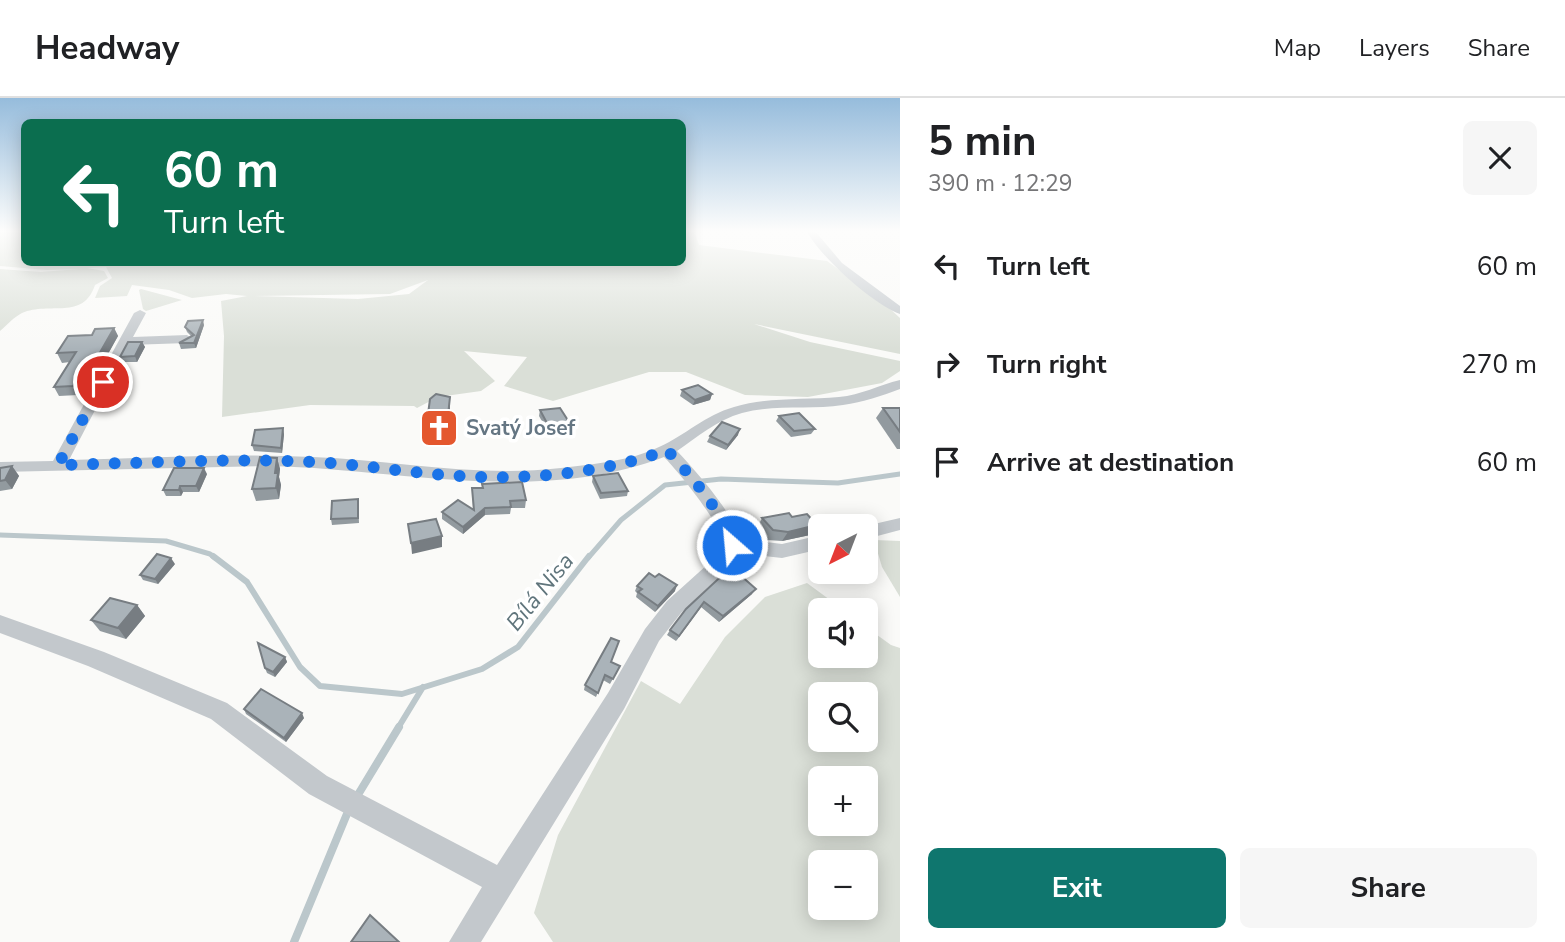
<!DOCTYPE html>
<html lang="en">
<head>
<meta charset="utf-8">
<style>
	:root { --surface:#fff; --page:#f6f6f6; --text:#202124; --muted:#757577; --line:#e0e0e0; --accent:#0f766e }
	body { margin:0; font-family:"Nunito Sans",sans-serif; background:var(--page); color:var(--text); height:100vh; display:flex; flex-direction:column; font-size:26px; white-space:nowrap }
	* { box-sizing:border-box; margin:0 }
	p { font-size:23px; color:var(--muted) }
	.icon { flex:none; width:38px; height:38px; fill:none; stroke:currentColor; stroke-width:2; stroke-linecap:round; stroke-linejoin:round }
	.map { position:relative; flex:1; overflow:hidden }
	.panel { display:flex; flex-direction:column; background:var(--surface); width:665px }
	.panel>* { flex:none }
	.guide { position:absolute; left:21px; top:21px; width:665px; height:147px; border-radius:10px; box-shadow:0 4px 18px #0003; background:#0b6e4f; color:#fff; overflow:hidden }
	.needle { width:46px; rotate:222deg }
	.buttons { position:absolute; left:808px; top:416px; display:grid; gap:14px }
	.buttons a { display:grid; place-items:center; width:70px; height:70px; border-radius:10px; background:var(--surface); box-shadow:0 4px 18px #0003; font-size:35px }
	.pin { position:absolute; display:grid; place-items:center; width:60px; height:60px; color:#fff; margin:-30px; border:4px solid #fff; border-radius:50%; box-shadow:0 2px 7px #0007 }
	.me { position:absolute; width:77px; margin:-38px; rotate:333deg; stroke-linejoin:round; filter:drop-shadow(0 0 5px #0008) }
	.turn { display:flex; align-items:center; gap:24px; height:147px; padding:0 28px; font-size:32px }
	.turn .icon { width:91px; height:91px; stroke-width:2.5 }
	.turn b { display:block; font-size:49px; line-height:60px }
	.round { display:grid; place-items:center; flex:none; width:74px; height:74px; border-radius:10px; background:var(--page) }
	.overview { display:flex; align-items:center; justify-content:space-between; height:119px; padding:0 28px }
	h1 { font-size:42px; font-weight:700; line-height:52px }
	.cta { display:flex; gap:14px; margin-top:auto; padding:14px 28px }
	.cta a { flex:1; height:80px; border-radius:10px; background:var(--accent); color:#fff; font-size:28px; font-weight:700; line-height:80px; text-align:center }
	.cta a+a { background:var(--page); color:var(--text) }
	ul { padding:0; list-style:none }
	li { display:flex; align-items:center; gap:21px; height:98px; padding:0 28px }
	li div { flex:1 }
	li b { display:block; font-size:26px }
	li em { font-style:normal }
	header { display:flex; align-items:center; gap:42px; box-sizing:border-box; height:98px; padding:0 35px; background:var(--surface); border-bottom:2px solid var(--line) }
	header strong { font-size:33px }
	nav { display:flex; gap:38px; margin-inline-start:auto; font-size:24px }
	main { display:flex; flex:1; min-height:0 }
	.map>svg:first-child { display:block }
	.green { fill:#dadfd7; fill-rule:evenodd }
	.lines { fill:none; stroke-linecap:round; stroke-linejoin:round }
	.stream-far2 { stroke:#bbc7cb; stroke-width:5 }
	.stream-far1 { stroke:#bbc7cb; stroke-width:6 }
	.stream { stroke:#bbc7cb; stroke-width:8 }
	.minor { fill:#c3c8cc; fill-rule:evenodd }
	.wall { fill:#929a9f }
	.shaded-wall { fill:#777d82 }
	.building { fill:#aab3b9; stroke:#777d82; stroke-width:2 }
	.route { stroke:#1a73e8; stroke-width:12; stroke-dasharray:0 21.6 }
	.labels { text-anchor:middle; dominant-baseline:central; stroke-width:7; stroke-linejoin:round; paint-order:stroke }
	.poi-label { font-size:21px; font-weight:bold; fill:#657683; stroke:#fff; text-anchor:start }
	.water-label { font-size:23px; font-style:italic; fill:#60757c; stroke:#fff }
</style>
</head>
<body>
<header>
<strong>Headway</strong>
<nav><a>Map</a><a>Layers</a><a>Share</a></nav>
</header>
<main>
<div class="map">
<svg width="900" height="844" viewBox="0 0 900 844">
	<rect width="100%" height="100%" fill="#fafaf8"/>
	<g class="green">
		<path d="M0,133h24v31l430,1 -2,2 18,-3h212l1,-31h11l5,14 128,16 50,36 23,21v36l-146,-30 56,18 90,19v10l-18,12 -74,14 -63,-2 -59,-23h-37l-96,29 -49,-15 23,-29 -63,-6 31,30 -14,10 -43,6 -21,11 -3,-2 -104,-1 -88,12 2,-81 -3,-35 26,-5 -21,-2 -34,4 -23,-8 -37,-5 -5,11 -32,2 5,-12 12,-8 -6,-11 -19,1 17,3 4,7 -13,7c-12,36 -45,16 -73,28 -8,4 -15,12 -22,18v-62l41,3 38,-3 -32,1 -47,-4zM428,182l-19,14 -51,5 -105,-3 137,-2z"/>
		<polygon points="141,191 182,202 146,213 143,211 139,192"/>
		<polygon points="874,442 900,443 900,499 882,469"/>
		<path d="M807,485l38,28h-24v45h45v-29l25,18 9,3v294h-347l-19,-29 24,-78 83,-154 39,23 45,-67 40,-40zM821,597h45v45h-45zM821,681h45v45h-45zM821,765h45v45h-45z"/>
	</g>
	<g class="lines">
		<g class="stream-far2">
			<polyline points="0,437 166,443 210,456 215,460"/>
			<polyline points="588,460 621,422 665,387 721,381 838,385 900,376"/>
		</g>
		<g class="stream-far1">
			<polyline points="213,458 247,484 300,569 320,588 402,596 482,571 518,549 589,458"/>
			<polyline points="398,630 423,589"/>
		</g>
		<g class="stream">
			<polyline points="356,700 399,629"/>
			<polyline points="294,844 349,711"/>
		</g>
		<g class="minor">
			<path d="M807,133h8l27,32 58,43v8c-26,-9 -82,-59 -93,-83z"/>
			<path d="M140,212l6,3 -13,24 54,-2 6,4 -6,4 -58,2 -60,115c81,-2 162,-7 244,-3 82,3 165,21 248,11 33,-4 69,-7 98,-21 27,-12 46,-32 75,-40 34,-10 70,-7 105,-10 22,-2 40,-12 61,-17v9c-18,7 -37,13 -57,16 -33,5 -69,-1 -101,8 -25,7 -45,24 -65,38 18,19 57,63 63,88l42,5 39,-9v14l-39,9 -44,-5 -6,12 -51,48 -22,28 -35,68 -143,233h-32l33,-55 -173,-93 -98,-75 -123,-53 -88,-33v-18l104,37 123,51 100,73 170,89 111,-172 37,-64 22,-28 51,-46c2,-3 4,-6 5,-10 2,-17 -46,-75 -59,-88 -125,48 -265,12 -394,9l-270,6v-10l53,-1 81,-148z"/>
			<polygon points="900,420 900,432 866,441 866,429 861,429"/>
		</g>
	</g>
	<g class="wall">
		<polygon points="204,227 196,250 181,251 179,245 191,238 187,234 185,229"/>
		<polygon points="114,230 118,238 99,272 93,272 78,297 59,298 54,289 70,264 62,265 57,255 92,237"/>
		<polygon points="142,244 145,249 137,264 123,264 120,259"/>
		<polygon points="682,292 712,296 710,302 693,307 680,298"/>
		<polygon points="450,299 450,321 448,339 429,338 428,316"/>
		<polygon points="883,310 900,310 900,351 897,351 876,320"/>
		<polygon points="540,312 568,329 547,332 539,318"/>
		<polygon points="779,318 815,331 811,336 791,339 776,323"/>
		<polygon points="284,336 282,355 254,353 252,347"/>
		<polygon points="738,337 726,352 707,344 710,338"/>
		<polygon points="277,360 280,371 279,379 281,387 279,401 256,403 252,391"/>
		<polygon points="12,368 19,378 12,391 0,393 0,370"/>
		<polygon points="207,376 199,394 183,394 181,398 166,398 163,392"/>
		<polygon points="593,378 628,393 627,398 600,401 592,384"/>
		<polygon points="472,390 526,402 525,410 511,410 510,416 485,417 463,436 442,421 442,414 473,411"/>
		<polygon points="358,401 359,425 332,427 331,421"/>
		<polygon points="792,419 810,437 782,443 767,442 757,430 762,420"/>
		<polygon points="175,466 158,486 143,482 140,477"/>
		<polygon points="731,469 752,496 719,524 701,509 676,543 667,537 670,532"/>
		<polygon points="637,488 675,493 655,514 636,499 637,495 635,493"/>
		<polygon points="137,507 145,518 126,541 100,533 91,522"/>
		<polygon points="285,559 287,564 275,579 267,575 265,570"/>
		<polygon points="611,564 620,568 610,586 603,582 596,599 584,592 585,587"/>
		<polygon points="244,611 304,620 286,644 246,616"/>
	</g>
	<g class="shaded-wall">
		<polygon points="203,222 204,227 196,250 194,245"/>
		<polygon points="114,230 118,238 99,272 94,263"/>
		<polygon points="142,244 145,249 137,264 135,258"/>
		<polygon points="89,263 93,272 78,297 73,288"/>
		<polygon points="712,296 710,302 693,307 695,302"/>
		<polygon points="450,299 450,321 448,339 448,317"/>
		<polygon points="569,324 568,329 547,332 548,327"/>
		<polygon points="283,330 284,336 282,355 281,350"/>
		<polygon points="740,331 738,337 726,352 728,347"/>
		<polygon points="277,360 280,371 279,379 281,387 279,401 276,390 275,375"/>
		<polygon points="12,368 19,378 12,391 5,382"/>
		<polygon points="204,370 207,376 199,394 196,388"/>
		<polygon points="180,388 183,394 181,398 179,392"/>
		<polygon points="485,410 485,417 463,436 463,429"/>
		<polygon points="817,427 810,437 782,443 788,434"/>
		<polygon points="442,438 442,449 412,456 411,445"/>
		<polygon points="171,460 175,466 158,486 155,481"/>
		<polygon points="677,487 675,493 655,514 658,508"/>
		<polygon points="756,491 752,496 719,524 723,518"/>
		<polygon points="704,504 701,509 676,543 679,538"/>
		<polygon points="137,507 145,518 126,541 118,530"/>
		<polygon points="285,559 287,564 275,579 273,574"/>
		<polygon points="302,615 304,620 286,644 284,640"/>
	</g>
	<g class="building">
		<polygon points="203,222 194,245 179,245 194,237 185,229 188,223"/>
		<polygon points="114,230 98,258 94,263 89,263 73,288 54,289 76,254 57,255 68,238 92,237 95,231"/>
		<polygon points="128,244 142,244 135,258 120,259"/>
		<polygon points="698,287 712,296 695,302 682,292"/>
		<polygon points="436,296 450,299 448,317 428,316 430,301"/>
		<polygon points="560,310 569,324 548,327 540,312"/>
		<polygon points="883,310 900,310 900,334"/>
		<polygon points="799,315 815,331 794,333 779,318"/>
		<polygon points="722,324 740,331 728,347 710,338"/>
		<polygon points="283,330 281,350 252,347 255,332"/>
		<polygon points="260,359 277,360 275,375 278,375 276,390 252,391"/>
		<polygon points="12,368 5,382 0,383 0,370"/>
		<polygon points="174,370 204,370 196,388 180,388 179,392 163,392"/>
		<polygon points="618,375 628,393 601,395 593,378"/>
		<polygon points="522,384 526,402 510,403 511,409 485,410 463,429 442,414 458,402 474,412 472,390 483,390 482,386"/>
		<polygon points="358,401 358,420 331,421 332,403"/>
		<polygon points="789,415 792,419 807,416 817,427 788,434 773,432 762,420"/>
		<polygon points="436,421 442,438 411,445 408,426"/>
		<polygon points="157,456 171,460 155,481 140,477"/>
		<polygon points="731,469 756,491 723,518 704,504 679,538 670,532 686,511"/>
		<polygon points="649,475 655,479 659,476 677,487 658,508 638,494 642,491 637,488"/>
		<polygon points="110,500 137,507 118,530 91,522"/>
		<polygon points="611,540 619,543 611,564 620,568 613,581 605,577 598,595 585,587"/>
		<polygon points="258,545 285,559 273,574 265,570"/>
		<polygon points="261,591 302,615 284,640 244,611"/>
		<polygon points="370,817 399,844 351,844"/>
	</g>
	<linearGradient id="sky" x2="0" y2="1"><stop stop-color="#96bcdc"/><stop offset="0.53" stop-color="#fdfdfc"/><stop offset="1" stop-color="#fdfdfc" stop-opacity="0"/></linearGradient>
	<rect width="900" height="251" fill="url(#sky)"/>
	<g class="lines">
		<path class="route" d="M103,284l-45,83c85,-2 171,-7 256,-3 44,2 88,10 132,13 74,6 152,0 221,-25 23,25 56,61 65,95"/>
	</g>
	<defs>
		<symbol id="church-square" viewBox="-11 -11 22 22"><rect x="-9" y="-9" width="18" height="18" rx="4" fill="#e4572e" stroke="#fff"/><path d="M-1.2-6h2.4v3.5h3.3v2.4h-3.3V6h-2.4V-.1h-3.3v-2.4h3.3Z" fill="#fff"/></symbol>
	</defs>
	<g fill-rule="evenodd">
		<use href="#church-square" x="417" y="308" width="44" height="44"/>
	</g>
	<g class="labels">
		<g class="poi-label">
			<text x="466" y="330">Svatý Josef</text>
		</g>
		<g class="water-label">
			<text transform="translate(540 494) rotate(-51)">Bílá Nisa</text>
		</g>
	</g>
</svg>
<div class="buttons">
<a><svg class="needle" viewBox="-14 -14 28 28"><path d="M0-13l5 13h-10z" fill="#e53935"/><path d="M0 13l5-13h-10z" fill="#757577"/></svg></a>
<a><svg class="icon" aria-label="sound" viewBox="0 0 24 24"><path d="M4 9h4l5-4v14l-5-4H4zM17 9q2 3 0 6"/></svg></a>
<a><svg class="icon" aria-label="search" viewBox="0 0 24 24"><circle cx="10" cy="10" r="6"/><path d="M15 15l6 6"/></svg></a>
<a>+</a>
<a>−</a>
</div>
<div class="pin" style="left:103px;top:284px;background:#d93025"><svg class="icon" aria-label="arrive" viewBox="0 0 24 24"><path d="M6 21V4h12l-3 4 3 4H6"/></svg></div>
<svg class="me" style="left:732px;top:447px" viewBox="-20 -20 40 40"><circle r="17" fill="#1a73e8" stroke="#fff" stroke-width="3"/><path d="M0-11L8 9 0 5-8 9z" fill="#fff"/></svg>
<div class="guide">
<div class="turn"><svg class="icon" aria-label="left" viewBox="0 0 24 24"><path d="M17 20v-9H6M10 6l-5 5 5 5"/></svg><div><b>60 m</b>Turn left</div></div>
</div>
</div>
<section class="panel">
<div class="overview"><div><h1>5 min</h1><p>390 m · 12:29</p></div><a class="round"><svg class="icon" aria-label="close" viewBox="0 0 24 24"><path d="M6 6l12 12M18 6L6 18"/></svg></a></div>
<ul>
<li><svg class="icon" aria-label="left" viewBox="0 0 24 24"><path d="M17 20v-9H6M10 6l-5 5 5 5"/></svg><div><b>Turn left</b></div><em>60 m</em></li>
<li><svg class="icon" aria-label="right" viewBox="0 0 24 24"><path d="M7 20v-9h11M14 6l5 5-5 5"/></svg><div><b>Turn right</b></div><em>270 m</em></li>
<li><svg class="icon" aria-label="arrive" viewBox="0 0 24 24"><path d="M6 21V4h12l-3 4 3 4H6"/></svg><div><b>Arrive at destination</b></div><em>60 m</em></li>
</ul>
<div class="cta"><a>Exit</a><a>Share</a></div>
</section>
</main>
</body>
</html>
